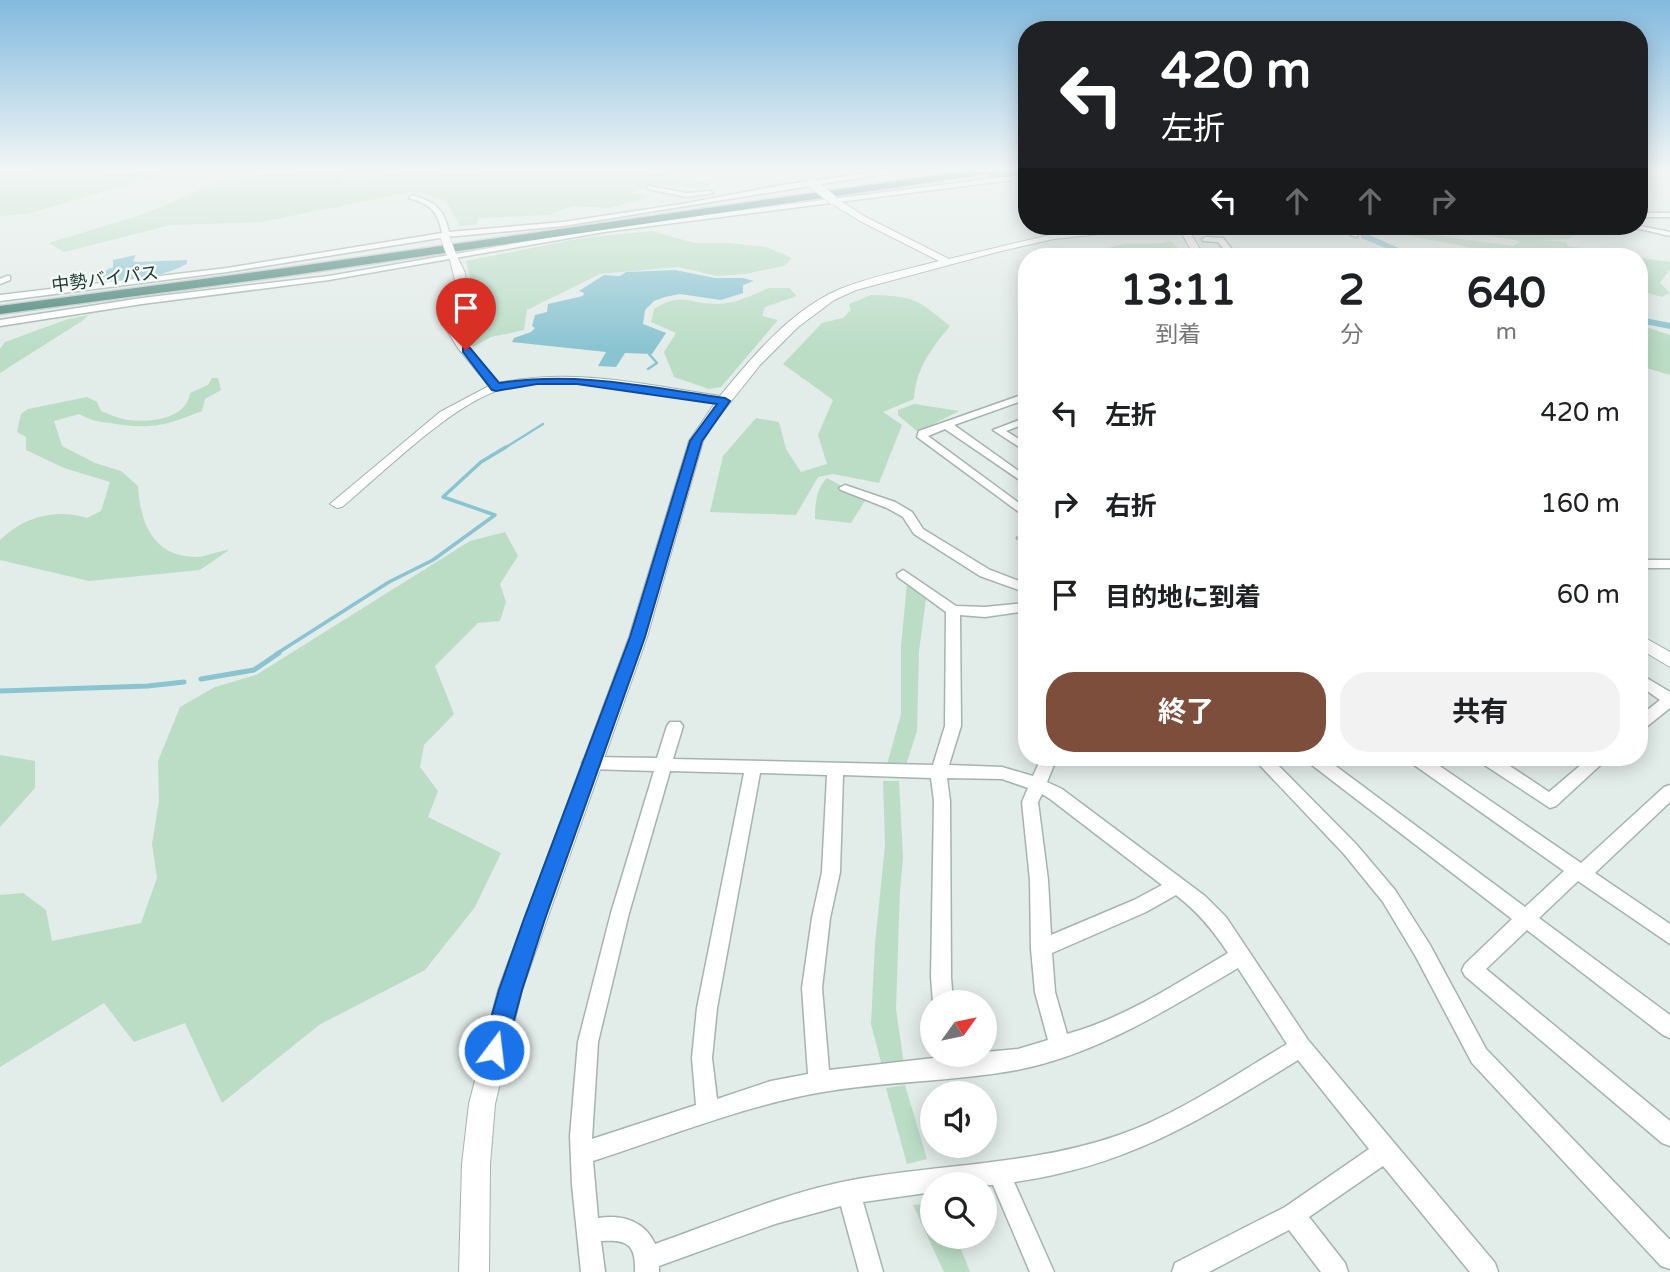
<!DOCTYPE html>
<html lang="ja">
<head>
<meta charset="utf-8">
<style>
	:root { --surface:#fff; --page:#f2f2f2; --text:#202124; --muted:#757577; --accent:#7e4e3d }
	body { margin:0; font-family:"Varela Round","Noto Sans JP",sans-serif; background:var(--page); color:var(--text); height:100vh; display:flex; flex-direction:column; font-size:26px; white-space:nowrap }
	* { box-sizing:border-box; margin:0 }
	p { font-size:23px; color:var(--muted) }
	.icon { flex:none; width:38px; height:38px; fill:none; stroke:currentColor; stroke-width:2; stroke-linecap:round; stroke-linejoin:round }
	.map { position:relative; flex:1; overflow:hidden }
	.sheet { position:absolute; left:1018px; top:248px; width:630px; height:518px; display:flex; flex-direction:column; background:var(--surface); border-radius:28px; box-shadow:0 4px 18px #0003 }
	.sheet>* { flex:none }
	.hud { position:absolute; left:1018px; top:21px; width:630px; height:214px; border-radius:28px; box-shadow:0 4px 18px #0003; background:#202124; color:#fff; overflow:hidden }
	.needle { width:46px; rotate:57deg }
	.fabs { position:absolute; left:920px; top:990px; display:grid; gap:14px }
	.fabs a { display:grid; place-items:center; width:77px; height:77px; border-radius:50%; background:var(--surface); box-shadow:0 4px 18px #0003; font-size:35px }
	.pin { position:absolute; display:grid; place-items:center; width:60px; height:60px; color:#fff; margin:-72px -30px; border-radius:50% 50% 50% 0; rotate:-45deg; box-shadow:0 0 7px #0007 }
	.pin .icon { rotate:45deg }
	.me { position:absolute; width:77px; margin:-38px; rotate:15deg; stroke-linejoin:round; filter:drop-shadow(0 0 5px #0008) }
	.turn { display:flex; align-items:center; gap:24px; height:147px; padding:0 28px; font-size:32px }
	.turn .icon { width:91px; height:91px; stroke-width:2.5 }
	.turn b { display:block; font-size:49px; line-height:60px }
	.lanes { display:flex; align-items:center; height:66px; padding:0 28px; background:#0003; justify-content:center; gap:35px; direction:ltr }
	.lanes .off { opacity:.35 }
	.eta { display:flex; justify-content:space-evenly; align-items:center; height:119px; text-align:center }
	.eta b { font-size:42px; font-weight:700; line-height:49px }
	.action { display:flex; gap:14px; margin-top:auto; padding:14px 28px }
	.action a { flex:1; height:80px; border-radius:28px; background:var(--accent); color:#fff; font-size:28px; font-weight:700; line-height:80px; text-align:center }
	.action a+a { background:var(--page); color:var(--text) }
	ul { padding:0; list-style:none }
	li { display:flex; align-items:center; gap:21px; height:91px; padding:0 28px }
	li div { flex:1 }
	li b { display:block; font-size:26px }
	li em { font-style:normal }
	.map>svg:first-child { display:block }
	.green { fill:#bbddc6 }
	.water { fill:#8bc4d1 }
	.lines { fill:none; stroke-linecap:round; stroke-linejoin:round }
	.stream-far2 { stroke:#8bc4d1; stroke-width:2.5 }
	.stream-far1 { stroke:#8bc4d1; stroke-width:3.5 }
	.stream { stroke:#8bc4d1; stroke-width:5 }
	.canal { fill:#8bc4d1; fill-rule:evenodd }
	.minor-casing { stroke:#a5b4af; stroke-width:3 }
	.tertiary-casing { stroke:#a5b4af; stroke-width:2 }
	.trunk-casing { stroke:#c1c9c7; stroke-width:3 }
	.minor { fill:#fff; fill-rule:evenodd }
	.tertiary { fill:#fff; fill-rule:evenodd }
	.trunk { fill:#4a867a; fill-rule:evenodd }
	.tertiary-bridge-casing { stroke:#a5b4af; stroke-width:10; stroke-linecap:butt }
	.tertiary-bridge { stroke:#fff; stroke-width:9 }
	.route { fill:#1a73e8; stroke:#114b97; stroke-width:2 }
	.labels { text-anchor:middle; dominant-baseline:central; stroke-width:5; stroke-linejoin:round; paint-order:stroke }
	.far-street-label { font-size:18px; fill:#223e37; stroke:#f3f9f6 }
</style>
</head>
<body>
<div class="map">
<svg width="1670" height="1272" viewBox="0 0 1670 1272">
	<rect width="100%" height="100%" fill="#e2ece8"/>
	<g class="green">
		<path d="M0,169h36l-9,5c50,15 102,-11 152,-4l-152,44 -27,2z"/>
		<polygon points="305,169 350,169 338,181 352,182 407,169 438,169 447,173 498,169 658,169 651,172 710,184 706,189 654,184 631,193 654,196 609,208 572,206 549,215 479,218 476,225 460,226 446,201 417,191 261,222 171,225 64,252 49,243 146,213 211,185 257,175"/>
		<polygon points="1399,226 1426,234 1513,246 1521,241 1476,234 1446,226 1587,226 1569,239 1538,240 1566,242 1568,246 1636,257 1475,257 1479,249 1388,232"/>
		<polygon points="652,231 694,243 727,243 766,247 792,258 784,266 745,274 717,276 678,267 600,274 527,310 524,330 491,337 473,347 459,328 460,306 471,282 466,261 582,238"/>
		<path d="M1171,241l15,16h-98c11,-5 25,-12 38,-13 15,-2 31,2 45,-3z"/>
		<polygon points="1640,258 1670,262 1670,269 1660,283 1670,293 1662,297 1640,291"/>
		<path d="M769,288h20l8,8 -32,11 -3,9 16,4 -57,67 -12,2 -35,-12 -10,-25 12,-19 -25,-11 3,-13c28,-18 34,-5 63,-5 17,0 36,-9 52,-16z"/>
		<path d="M871,295c43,1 46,4 79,31 -19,23 -34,42 -36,73l-31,13 19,13 -23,58 -46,-9 -15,3 -22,38 -86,-3 13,-56 33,-38 23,4 7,27 15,23 26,-8 -9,-29 15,-35 -50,-36 39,-41 21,-5 8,-8 -2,-6z"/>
		<polygon points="89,315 82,321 0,373 0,349 5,342 68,319"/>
		<polygon points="1640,325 1670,335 1670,375 1640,366"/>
		<path d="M212,378h6l3,12 -16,9 -3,12c-38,15 -51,19 -92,12 -11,-1 -21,-3 -31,-9l-25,7 8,25 33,17 26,8 17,15c2,37 15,71 59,71 11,-1 21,-6 32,-7l-29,20 -111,11 -89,-21v-20c23,-23 56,-32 87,-22l14,-7 9,-29 -46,-14 -38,-18v-13l-9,-5 4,-18 7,-5 59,-12 10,5 4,9c8,3 18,8 27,9 21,3 59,-1 62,-27l18,-8z"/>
		<polygon points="914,404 959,411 918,432 898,415 898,410"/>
		<path d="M827,478l39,21 -15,24 -36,-4c0,-15 1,-30 12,-41z"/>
		<polygon points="505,532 518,556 500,584 506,602 500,621 478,623 435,666 454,714 424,745 420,767 438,791 428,817 501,853 475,907 425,970 319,1025 222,1103 185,1023 134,1042 104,1003 0,1067 0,895 23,893 46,910 52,941 141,923 157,878 152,844 159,801 158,761 180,707 215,687 256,675 470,541"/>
		<polygon points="907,583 926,599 919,651 917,731 905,768 886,768 901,714 901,646"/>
		<polygon points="0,755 35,761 35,788 0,827"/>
		<polygon points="883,781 899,781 903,858 900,890 896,1009 904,1065 883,1070 871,1024 875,944 885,845"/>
		<polygon points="905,1085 927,1159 907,1164 886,1088"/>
		<polygon points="933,1203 933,1237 956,1237 970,1272 944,1272 913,1205"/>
	</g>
	<g class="water">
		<polygon points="1228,226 1350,226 1351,227 1349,232"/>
		<path d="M136,255l-3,6 3,1 51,-2v3c-18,15 -75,18 -99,16l25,-12v-7z"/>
		<polygon points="675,270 715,278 743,278 754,281 743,285 743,293 721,300 680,294 665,297 654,301 645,310 643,324 666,333 652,354 625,353 616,367 598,366 606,352 512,342 514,338 531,332 535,328 532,326 535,315 547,312 548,304 583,296 584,293 579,291 604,275 620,276 626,272"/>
	</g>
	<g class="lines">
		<g class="stream-far2">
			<polyline points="648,369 657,363 649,354"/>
			<polyline points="503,449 543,424"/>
		</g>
		<polyline class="stream-far1" points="276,654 389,582 433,560 495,515 443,497 481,462 506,447"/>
		<g class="stream">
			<polyline points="201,679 254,670 279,653"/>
			<polyline points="0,691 148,686 184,682"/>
		</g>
		<g class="canal">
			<polygon points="1361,234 1367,234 1419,257 1408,257 1361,238"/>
			<polygon points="1640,317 1670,323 1670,329 1640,323"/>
		</g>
		<defs>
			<g id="minor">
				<path d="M896,169h18l-351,57 -117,11 -219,35 -227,29v-6l227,-27 215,-35c-4,-22 -12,-29 -33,-35l2,-3c23,6 33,13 38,37l114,-10 119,-18 101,-19z"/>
				<polygon points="1027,174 1027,178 604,232 329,280 142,304 0,326 0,320 142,298 329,276 604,228"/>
				<polygon points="649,186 687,193 710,191 713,193 687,197 647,189"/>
				<rect x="1640" y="213" width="30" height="4"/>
				<polygon points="1352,226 1360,226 1357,237 1350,235"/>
				<polygon points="1627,226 1640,226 1670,232 1670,236"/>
				<polygon points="1206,237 1223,238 1238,257 1230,257 1218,242 1203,241 1202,239"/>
				<polygon points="7,276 10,276 10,280 0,284 0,279"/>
				<polygon points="1027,393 1027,399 954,425 1027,477 1027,485 945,429 928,436 1027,509 1027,518 917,437 919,431"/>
				<polygon points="1027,417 1027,423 1006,431 1027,444 1027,452 993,430"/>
				<polygon points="845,485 895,502 912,512 923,529 990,570 1027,584 1027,593 980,576 914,534 903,517 887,508 841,490 839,488"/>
				<polygon points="1027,532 1027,545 1017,538"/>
				<rect x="1640" y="560" width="30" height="8"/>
				<path d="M903,570l53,36 29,1 42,-4v8l-42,6 -25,-2 1,111 -12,39 53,2 31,9 5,-11v-7h16v7l-7,17 15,7 143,107 21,21 82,123 187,223 3,9h-28l-87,-106 -74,51 36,46 3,9h-27l-32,-42 -80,42h-37l3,-9 110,-56 84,-58 -71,-89c-96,59 -169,106 -284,122l40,90h-24l-37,-87h-60v7l-70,10 20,70h-24l-18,-66 -66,18 -116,42v6h-24c1,-27 -7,-33 -34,-31l4,31h-24l-9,-87 -2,-49 8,-94 33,-129 43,-142 -64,-2 -6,-2 -2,-4 2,-4 6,-2 67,1 10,-32 3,-4h10l3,4 -10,33 260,6 12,-39 1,-114 -48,-35 -1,-3zM670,771l74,2 -47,235 -5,50 4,47 -104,34 6,-97 31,-129zM760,773l67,2 -5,97 -10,46 -10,70 6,86 -37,7 -54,18 -5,-41 5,-50zM843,775l88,3 3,23 -3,176 2,26h20l-2,-26 -1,-176 -3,-23 55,1 26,9 -6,14 8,78 1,69 4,43 13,48 -30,9 -33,3v3h-25l-131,15 -7,-82 8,-70 10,-46zM1042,794l8,5 112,86 -28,15 -83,35 -3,-55 -10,-78zM1176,895c22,17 37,35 52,58 -51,30 -103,65 -161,81l-12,-42 -3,-39 94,-41zM1238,968l49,76c-54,32 -108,70 -168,91 -86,30 -178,29 -267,45 -68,13 -132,41 -197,64 -10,-23 -33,-30 -57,-26l-5,-57c74,-24 148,-54 224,-68 66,-12 134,-11 200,-23 81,-16 151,-61 221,-102z"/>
				<polygon points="1640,674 1670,692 1670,708 1645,728 1640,730 1640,716 1660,700 1640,686"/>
				<polygon points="1253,758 1271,758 1356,844 1395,890 1430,945 1486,1049 1670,1240 1670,1269 1661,1266 1472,1063 1416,957 1383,902 1344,854"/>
				<polygon points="1306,758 1325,758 1525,907 1564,871 1410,762 1408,758 1428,758 1581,863 1664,787 1670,785 1670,802 1595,873 1670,924 1670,944 1578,881 1539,918 1670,1015 1670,1038 1663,1035 1527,930 1486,969 1670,1121 1670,1146 1662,1143 1465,976 1462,970 1465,964 1512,919 1308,762"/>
				<polygon points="1478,758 1498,758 1549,792 1589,758 1608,758 1556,806 1550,808 1480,762"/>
			</g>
			<g id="tertiary">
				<path d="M830,198h6l28,18 85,43 105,-25 46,-6 78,-2h8l19,31h-10l-14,-25 -81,2 -46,5 -53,12 -145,39 -22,10 -36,27 -38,38 -47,59 -10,17 -56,196 -125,353 -27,114 -5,60 -1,108h-30l3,-108 7,-60 29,-114 131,-353 60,-196 26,-38c-65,-10 -155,-35 -219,-12 -49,18 -112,81 -154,116l-5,1 -7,-4 110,-92 49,-26 -31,-38 -12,-19 -1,-13 11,-32 -8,-32 8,2 9,19 1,11 -10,32 1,13 9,15 33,39c74,-16 148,2 221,13 33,-40 71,-86 120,-107 32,-13 66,-19 99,-28l-81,-41 -28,-18z"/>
				<polygon points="1640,635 1670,652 1670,667 1640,649"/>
			</g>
			<polygon id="trunk" points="982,169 1027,169 1027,175 991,178 987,174 279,277 0,314 0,306 279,269"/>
		</defs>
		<use href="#minor" class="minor-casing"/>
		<use href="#tertiary" class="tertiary-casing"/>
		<use href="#trunk" class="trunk-casing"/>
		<use href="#minor" class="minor"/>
		<use href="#tertiary" class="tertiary"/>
		<use href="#trunk" class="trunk"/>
		<defs>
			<g id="tertiary-bridge">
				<polyline points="812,183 833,200"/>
				<polyline points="445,237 451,254"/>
			</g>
		</defs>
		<use href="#tertiary-bridge" class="tertiary-bridge-casing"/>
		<use href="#tertiary-bridge" class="tertiary-bridge"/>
	</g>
	<linearGradient id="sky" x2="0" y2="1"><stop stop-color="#83badf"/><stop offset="0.49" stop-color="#f2f6f5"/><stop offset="1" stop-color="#f2f6f5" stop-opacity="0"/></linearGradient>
	<rect width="1670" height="347" fill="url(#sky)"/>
	<path class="route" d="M463,348h7l29,35c78,-12 149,4 226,15l5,3 -28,40 -57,196 -100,282 -23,71 -16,60 -3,9 -9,3 -8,-3 -4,-9 17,-60 25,-71 106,-282 60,-196 27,-37 -140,-20h-40l-41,7 -4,-1 -29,-38z"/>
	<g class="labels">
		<g class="far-street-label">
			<text transform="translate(105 279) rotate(-7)">中勢バイパス</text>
		</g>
	</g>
</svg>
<div class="fabs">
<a><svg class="needle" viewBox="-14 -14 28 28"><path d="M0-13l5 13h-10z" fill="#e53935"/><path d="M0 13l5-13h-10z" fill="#757577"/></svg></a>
<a><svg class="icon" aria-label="sound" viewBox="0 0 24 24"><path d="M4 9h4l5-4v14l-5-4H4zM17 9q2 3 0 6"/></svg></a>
<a><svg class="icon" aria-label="search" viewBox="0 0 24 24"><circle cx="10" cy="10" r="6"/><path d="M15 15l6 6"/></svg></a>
</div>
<div class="pin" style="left:466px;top:350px;background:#d93025"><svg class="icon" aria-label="arrive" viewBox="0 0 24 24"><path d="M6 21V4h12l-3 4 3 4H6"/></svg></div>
<svg class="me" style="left:494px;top:1050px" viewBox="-20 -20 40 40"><circle r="17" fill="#1a73e8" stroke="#fff" stroke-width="3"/><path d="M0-11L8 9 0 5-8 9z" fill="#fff"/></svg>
<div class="hud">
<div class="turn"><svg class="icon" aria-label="left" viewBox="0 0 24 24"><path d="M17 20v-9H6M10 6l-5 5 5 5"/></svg><div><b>420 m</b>左折</div></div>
<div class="lanes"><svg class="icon" aria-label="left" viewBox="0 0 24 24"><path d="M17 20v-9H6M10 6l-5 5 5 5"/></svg><svg class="icon off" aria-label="ahead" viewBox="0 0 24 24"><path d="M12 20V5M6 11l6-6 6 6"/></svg><svg class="icon off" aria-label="ahead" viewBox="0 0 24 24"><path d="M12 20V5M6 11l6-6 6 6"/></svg><svg class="icon off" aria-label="right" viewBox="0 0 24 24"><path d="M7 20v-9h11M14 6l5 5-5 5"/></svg></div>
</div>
<section class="sheet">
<div class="eta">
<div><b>13:11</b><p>到着</p></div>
<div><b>2</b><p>分</p></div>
<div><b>640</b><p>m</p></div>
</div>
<ul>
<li><svg class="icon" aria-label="left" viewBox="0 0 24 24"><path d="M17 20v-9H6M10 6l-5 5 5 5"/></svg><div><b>左折</b></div><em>420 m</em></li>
<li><svg class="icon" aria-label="right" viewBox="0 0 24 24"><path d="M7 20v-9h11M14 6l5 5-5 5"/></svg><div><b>右折</b></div><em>160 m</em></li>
<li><svg class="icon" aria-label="arrive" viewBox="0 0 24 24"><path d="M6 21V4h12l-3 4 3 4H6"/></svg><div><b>目的地に到着</b></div><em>60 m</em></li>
</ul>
<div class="action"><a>終了</a><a>共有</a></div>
</section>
</div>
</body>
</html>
